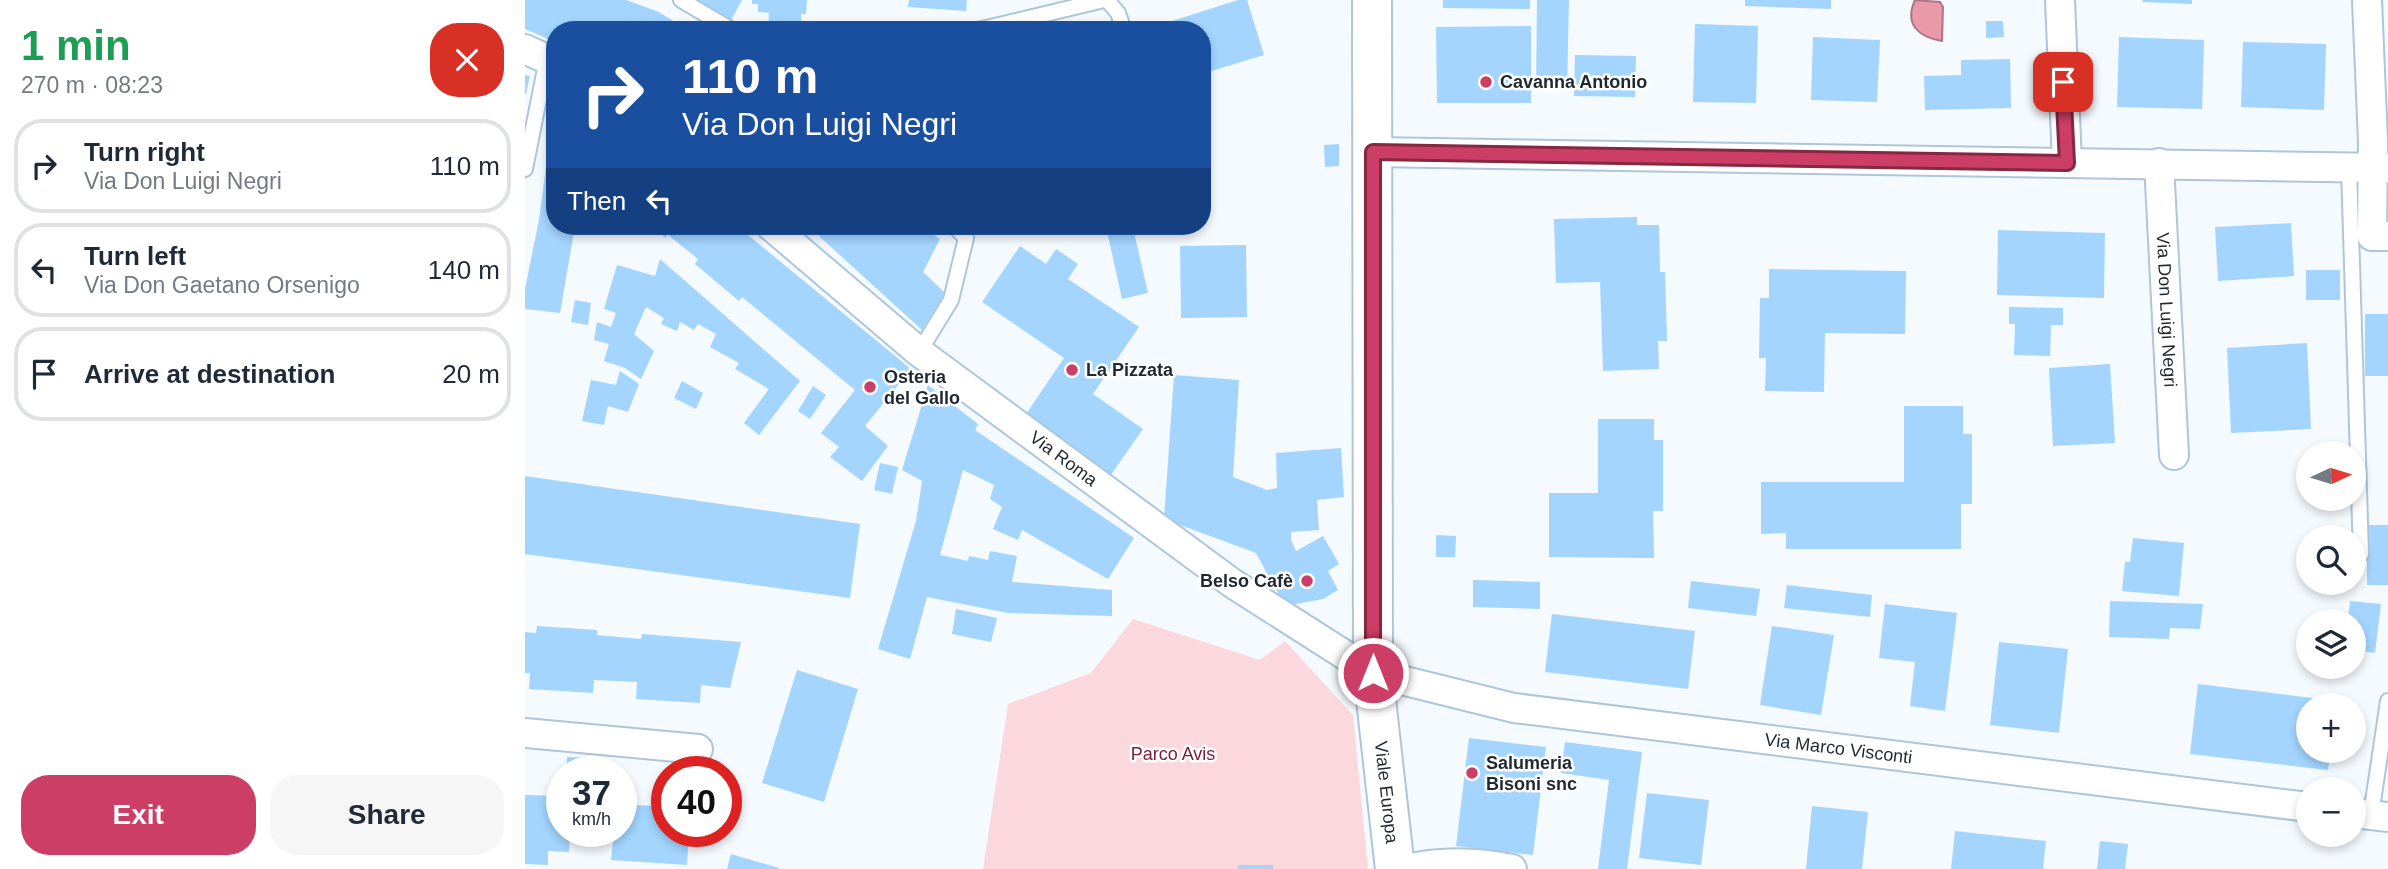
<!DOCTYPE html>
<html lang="en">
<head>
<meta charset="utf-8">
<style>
	:root { --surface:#fff; --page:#f6f6f7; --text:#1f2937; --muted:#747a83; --line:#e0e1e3; --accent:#cd3e66 }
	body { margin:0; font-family:Arial,sans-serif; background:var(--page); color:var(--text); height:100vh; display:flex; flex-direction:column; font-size:26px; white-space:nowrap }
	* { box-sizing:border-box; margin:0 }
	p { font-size:23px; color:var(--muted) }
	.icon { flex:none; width:38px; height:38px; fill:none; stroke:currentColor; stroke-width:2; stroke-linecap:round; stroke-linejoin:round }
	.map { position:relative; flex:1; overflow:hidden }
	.drawer { display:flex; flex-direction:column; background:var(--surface); width:525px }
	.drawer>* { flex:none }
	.hud { position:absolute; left:21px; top:21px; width:665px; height:214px; border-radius:28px; box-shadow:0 4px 10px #0003; background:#1a4fa0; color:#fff; overflow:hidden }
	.needle { width:46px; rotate:86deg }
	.fabs { position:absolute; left:1771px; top:441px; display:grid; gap:14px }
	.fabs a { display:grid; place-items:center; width:70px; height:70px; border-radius:50%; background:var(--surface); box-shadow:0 4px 10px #0003; font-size:35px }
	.speed { position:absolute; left:21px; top:756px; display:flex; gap:14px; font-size:35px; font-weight:700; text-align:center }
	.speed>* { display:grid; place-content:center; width:91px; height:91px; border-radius:50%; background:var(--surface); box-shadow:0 4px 10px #0003; line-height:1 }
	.speed small { font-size:18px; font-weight:400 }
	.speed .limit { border:10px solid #d22; background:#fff; color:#111 }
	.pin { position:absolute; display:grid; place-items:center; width:60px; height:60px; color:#fff; margin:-30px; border-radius:14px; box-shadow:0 4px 10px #0006 }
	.me { position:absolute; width:77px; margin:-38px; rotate:0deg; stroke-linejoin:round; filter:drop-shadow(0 0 5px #0008) }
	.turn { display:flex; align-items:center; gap:24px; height:147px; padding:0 21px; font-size:32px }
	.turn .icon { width:91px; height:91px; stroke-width:2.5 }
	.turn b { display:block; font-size:49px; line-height:60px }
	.then { display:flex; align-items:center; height:66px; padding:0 21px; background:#0003; gap:14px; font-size:26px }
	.round { display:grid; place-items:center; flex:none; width:74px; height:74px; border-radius:28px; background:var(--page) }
	.summary { display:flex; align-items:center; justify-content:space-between; height:119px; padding:0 21px }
	h1 { font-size:42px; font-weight:700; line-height:52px; color:#1e9e55 }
	.action { display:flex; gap:14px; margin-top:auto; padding:14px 21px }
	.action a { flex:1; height:80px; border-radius:28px; background:var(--accent); color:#fff; font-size:28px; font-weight:700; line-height:80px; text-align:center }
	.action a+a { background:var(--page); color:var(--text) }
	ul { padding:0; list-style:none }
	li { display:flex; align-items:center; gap:21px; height:94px; margin:0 14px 10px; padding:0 7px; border:4px solid var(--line); border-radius:28px }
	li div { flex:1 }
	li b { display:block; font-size:26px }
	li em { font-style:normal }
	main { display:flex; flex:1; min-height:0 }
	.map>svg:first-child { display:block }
	.green { fill:#fad8dd }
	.water { fill:#e999a7; stroke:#ac7783; stroke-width:2 }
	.building { fill:#a3d5fe }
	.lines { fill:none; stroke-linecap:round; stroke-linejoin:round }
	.lane-casing { stroke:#adc6db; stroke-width:18 }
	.street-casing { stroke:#adc6db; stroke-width:32 }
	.secondary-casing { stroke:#adc6db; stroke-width:42 }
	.lane { stroke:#fff; stroke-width:14 }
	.street { stroke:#fff; stroke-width:28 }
	.secondary { stroke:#fff; stroke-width:38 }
	.route-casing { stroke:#852842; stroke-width:18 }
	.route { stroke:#cd3e66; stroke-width:12 }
	.poi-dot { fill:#cd3e66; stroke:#fff; stroke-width:2.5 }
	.labels { text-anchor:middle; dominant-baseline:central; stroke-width:5; stroke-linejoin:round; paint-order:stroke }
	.poi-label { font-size:18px; font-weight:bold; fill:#1f2830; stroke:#fff; text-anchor:start }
	.street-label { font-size:18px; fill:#1f2830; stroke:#fff }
	.park-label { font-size:18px; fill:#7c203a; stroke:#fff }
</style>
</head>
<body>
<main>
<section class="drawer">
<div class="summary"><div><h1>1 min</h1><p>270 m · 08:23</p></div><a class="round" style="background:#d93025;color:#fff"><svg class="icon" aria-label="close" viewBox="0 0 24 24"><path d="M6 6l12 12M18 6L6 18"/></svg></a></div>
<ul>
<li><svg class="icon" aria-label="right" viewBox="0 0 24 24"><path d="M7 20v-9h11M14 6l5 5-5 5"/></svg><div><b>Turn right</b><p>Via Don Luigi Negri</p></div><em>110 m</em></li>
<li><svg class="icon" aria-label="left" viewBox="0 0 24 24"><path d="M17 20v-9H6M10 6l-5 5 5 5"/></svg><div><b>Turn left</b><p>Via Don Gaetano Orsenigo</p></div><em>140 m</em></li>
<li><svg class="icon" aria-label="arrive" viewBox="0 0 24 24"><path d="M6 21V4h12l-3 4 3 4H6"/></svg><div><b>Arrive at destination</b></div><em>20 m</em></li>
</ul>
<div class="action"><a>Exit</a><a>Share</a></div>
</section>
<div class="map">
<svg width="1863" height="869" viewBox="0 0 1863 869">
	<rect width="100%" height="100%" fill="#f5faff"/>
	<polygon class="green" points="608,619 735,660 760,641 828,715 843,869 458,869 483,704 566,673"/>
	<path class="water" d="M1390,0l25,2 3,5 -1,34c-24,-4 -38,-17 -27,-41z"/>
	<g class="building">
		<polygon points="0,0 101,0 134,12 162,30 30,30 30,42 0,29"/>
		<polygon points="162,0 217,0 205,22"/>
		<polygon points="227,0 282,0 281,14 276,14 276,30 243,30 244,13 233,12 233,4 227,4"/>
		<polygon points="384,0 442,0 441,11 383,7"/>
		<polygon points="713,0 722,0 739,55 677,74 677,30 649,30 647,21"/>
		<polygon points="918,0 1005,0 1005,9 918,8"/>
		<polygon points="1012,0 1044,0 1042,90 1011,89"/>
		<polygon points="1220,0 1306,0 1306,9 1220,6"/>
		<polygon points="1618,0 1667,0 1667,4 1617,2"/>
		<polygon points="1461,21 1478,21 1479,37 1461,38"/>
		<polygon points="1170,24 1233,26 1231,103 1168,102"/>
		<polygon points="1006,26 1006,103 912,103 911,27"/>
		<polygon points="1288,37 1355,40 1352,102 1286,100"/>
		<polygon points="1594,37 1679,40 1677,109 1592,107"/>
		<polygon points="1718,42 1801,44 1799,110 1716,107"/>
		<polygon points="1050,55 1111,56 1110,97 1049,96"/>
		<polygon points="1485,59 1486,108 1400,110 1399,76 1436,75 1436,60"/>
		<polygon points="0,75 5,76 1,94 0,94"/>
		<polygon points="28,114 30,226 50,226 35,313 0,309 0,289 14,220"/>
		<polygon points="814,144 814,166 800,167 799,145"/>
		<polygon points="1112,217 1112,225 1134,225 1135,272 1140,272 1142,341 1133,341 1134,369 1078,371 1075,282 1031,283 1029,219"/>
		<polygon points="1766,223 1769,276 1693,281 1690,227"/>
		<polygon points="123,226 212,226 386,369 340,426 363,446 337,481 305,457 314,447 296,433 330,390 217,297 214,301 170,264 173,259 142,234 141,238"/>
		<polygon points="298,226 395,226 415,239 398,272 420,293 397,330 294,236"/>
		<polygon points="1473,230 1580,233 1579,298 1472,295"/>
		<polygon points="582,231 609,232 623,293 597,299"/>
		<polygon points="721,245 722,317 656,318 655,246"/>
		<polygon points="495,246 521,264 531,249 553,264 543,279 614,327 568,394 618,429 583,479 497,420 539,358 457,302"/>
		<polygon points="135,259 275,381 234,435 219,423 244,389 210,369 214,363 185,347 191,334 173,324 169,330 155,322 152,331 136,324 139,318 121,307 109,334 129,351 116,379 100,368 79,361 84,344 69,340 72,322 86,327 91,313 79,309 92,265 130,276"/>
		<polygon points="1244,269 1381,271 1380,334 1300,333 1299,392 1240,391 1241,358 1234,358 1235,298 1244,298"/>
		<rect x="1781" y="270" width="34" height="30"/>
		<polygon points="50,300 66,303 63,325 46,322"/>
		<polygon points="1484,307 1538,308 1538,325 1526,325 1525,356 1489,355 1490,324 1484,324"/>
		<rect x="1840" y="314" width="23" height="62"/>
		<polygon points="1782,343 1786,429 1706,433 1702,348"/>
		<polygon points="1585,364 1590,443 1528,446 1524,368"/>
		<polygon points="95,371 114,384 103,412 83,406 79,425 57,421 66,380 91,385"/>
		<polygon points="649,375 714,380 708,477 742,490 752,488 751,453 816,448 819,497 792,500 794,530 766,532 766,540 771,551 798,536 814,564 803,571 813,590 798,599 760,606 731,553 639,519"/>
		<polygon points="157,381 178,393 171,409 149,398"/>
		<polygon points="403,385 453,424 450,430 609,538 583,579 497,530 493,540 468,529 477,507 465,499 469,485 438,470 415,555 443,561 444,556 463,560 465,551 492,556 487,582 587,590 587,616 483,613 402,597 385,659 353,649 391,521 397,481 377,470"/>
		<polygon points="288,386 301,395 285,419 273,411"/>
		<polygon points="1379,406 1438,406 1438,434 1447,434 1447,504 1436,504 1436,549 1261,549 1261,533 1236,534 1236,482 1379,482"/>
		<polygon points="1073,419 1129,419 1129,440 1138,440 1138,511 1128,511 1129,558 1024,557 1024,493 1073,493"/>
		<polygon points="355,463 373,467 367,494 349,490"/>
		<polygon points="0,476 335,524 325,598 0,554"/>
		<rect x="1842" y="525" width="21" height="60"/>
		<polygon points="911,535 931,536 930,557 911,557"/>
		<polygon points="1608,538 1659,543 1654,596 1597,591 1600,562 1605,562"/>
		<polygon points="948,580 1015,582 1015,609 948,607"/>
		<polygon points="1166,581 1235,589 1231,616 1163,608"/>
		<polygon points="1262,585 1347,595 1345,617 1259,608"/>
		<polygon points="1585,601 1678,604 1675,629 1645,628 1644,639 1584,637"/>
		<polygon points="1825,601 1856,604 1850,653 1829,650 1829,621 1823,621"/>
		<polygon points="1360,604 1432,613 1420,711 1385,706 1390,662 1354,658"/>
		<polygon points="431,609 472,618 466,642 427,634"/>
		<polygon points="1027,614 1170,631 1163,689 1020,672"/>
		<polygon points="12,626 72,630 72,635 116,639 117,634 216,642 205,688 176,685 175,703 111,699 112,682 69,680 68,693 4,689 5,673 0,673 0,632 11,633"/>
		<polygon points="1247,626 1309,635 1296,715 1235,705"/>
		<polygon points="1474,642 1543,649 1534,733 1465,725"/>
		<polygon points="272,670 333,689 299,802 237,783"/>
		<polygon points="1673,684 1811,701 1811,705 1783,705 1783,751 1806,751 1803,770 1665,754"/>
		<polygon points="944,738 1021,747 1008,855 931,846"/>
		<polygon points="1040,742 1117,752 1102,869 1073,869 1084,780 1036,773"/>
		<polygon points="42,757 63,758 63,772 41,772"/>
		<polygon points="1122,793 1184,800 1176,865 1114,858"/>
		<polygon points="0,795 37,796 37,831 45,831 44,852 23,851 23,865 0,864"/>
		<polygon points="96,804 142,807 142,831 164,831 162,865 86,860 89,831 96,831"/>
		<polygon points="1287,806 1343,812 1337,869 1281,869"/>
		<polygon points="1430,831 1521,841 1518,869 1426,869"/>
		<polygon points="1575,841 1603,844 1600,869 1572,869"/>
		<polygon points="206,854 254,868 254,869 202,869"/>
		<rect x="713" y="865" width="35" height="4"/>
	</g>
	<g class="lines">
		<defs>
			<g id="lane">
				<polyline points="156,0 207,30"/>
				<polyline points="582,0 593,13 599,30"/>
				<polyline points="453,30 579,0"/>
				<polyline points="1824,168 1836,554"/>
				<polyline points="0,169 22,59"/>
				<polyline points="394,352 426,300 441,238 429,226"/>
				<polyline points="1846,815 1863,701"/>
			</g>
			<g id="street">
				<polyline points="1535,0 1542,163"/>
				<polyline points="1842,0 1848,142 1847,236 1863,236"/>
				<polyline points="0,49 30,63"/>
				<polyline points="848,152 1863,168"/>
				<path id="s1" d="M1634,163l15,292"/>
				<path id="s2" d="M246,226l148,126 313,231 141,90 141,35 794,99"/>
				<polyline points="0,733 173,749"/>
				<polyline points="1829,813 1863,817"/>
				<path d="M882,869c34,-8 71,-7 105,0"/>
			</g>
			<g id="secondary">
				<path id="s3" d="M847,0l1,673 22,196"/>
			</g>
		</defs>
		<use href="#lane" class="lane-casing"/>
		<use href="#street" class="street-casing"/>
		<use href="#secondary" class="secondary-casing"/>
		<use href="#lane" class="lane"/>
		<use href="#street" class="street"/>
		<use href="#secondary" class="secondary"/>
	</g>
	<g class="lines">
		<defs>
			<polyline id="route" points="848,673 848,152 1542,163 1538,82"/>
		</defs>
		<use href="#route" class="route-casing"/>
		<use href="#route" class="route"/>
	</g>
	<g class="poi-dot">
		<circle cx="961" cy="82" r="7"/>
		<circle cx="547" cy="370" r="7"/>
		<circle cx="345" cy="387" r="7"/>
		<circle cx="782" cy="581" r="7"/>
		<circle cx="947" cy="773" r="7"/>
	</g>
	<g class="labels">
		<g class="poi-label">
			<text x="975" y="82">Cavanna Antonio</text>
			<text x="561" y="370">La Pizzata</text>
			<text x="359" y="377">Osteria<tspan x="359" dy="21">del Gallo</tspan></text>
			<text x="768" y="581" text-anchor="end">Belso Cafè</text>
			<text x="961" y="763">Salumeria<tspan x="961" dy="21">Bisoni snc</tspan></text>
		</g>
		<g class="street-label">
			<text stroke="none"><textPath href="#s1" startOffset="147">Via Don Luigi Negri</textPath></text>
			<text stroke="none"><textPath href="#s2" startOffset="374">Via Roma</textPath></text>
			<text stroke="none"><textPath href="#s2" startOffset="1223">Via Marco Visconti</textPath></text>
			<text stroke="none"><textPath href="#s3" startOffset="793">Viale Europa</textPath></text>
		</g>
		<g class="park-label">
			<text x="648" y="754">Parco Avis</text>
		</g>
	</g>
</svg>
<div class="fabs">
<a><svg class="needle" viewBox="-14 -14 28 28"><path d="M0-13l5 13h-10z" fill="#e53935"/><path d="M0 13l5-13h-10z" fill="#747a83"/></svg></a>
<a><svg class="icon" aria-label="search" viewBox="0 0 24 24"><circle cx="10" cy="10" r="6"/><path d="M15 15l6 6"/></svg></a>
<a><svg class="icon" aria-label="layers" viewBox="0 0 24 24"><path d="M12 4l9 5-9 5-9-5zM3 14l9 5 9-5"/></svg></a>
<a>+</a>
<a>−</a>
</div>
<div class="speed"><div>37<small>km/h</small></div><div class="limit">40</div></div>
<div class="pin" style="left:1538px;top:82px;background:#d93025"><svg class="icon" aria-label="arrive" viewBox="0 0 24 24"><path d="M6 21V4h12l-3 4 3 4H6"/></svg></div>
<svg class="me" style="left:848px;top:673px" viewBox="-20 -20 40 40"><circle r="17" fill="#cd3e66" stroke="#fff" stroke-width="3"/><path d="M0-11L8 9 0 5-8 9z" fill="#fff"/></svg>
<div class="hud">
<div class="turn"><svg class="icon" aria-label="right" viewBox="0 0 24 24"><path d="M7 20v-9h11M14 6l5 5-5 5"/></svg><div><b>110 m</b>Via Don Luigi Negri</div></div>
<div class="then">Then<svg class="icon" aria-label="left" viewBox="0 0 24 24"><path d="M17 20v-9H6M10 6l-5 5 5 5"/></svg></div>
</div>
</div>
</main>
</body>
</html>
